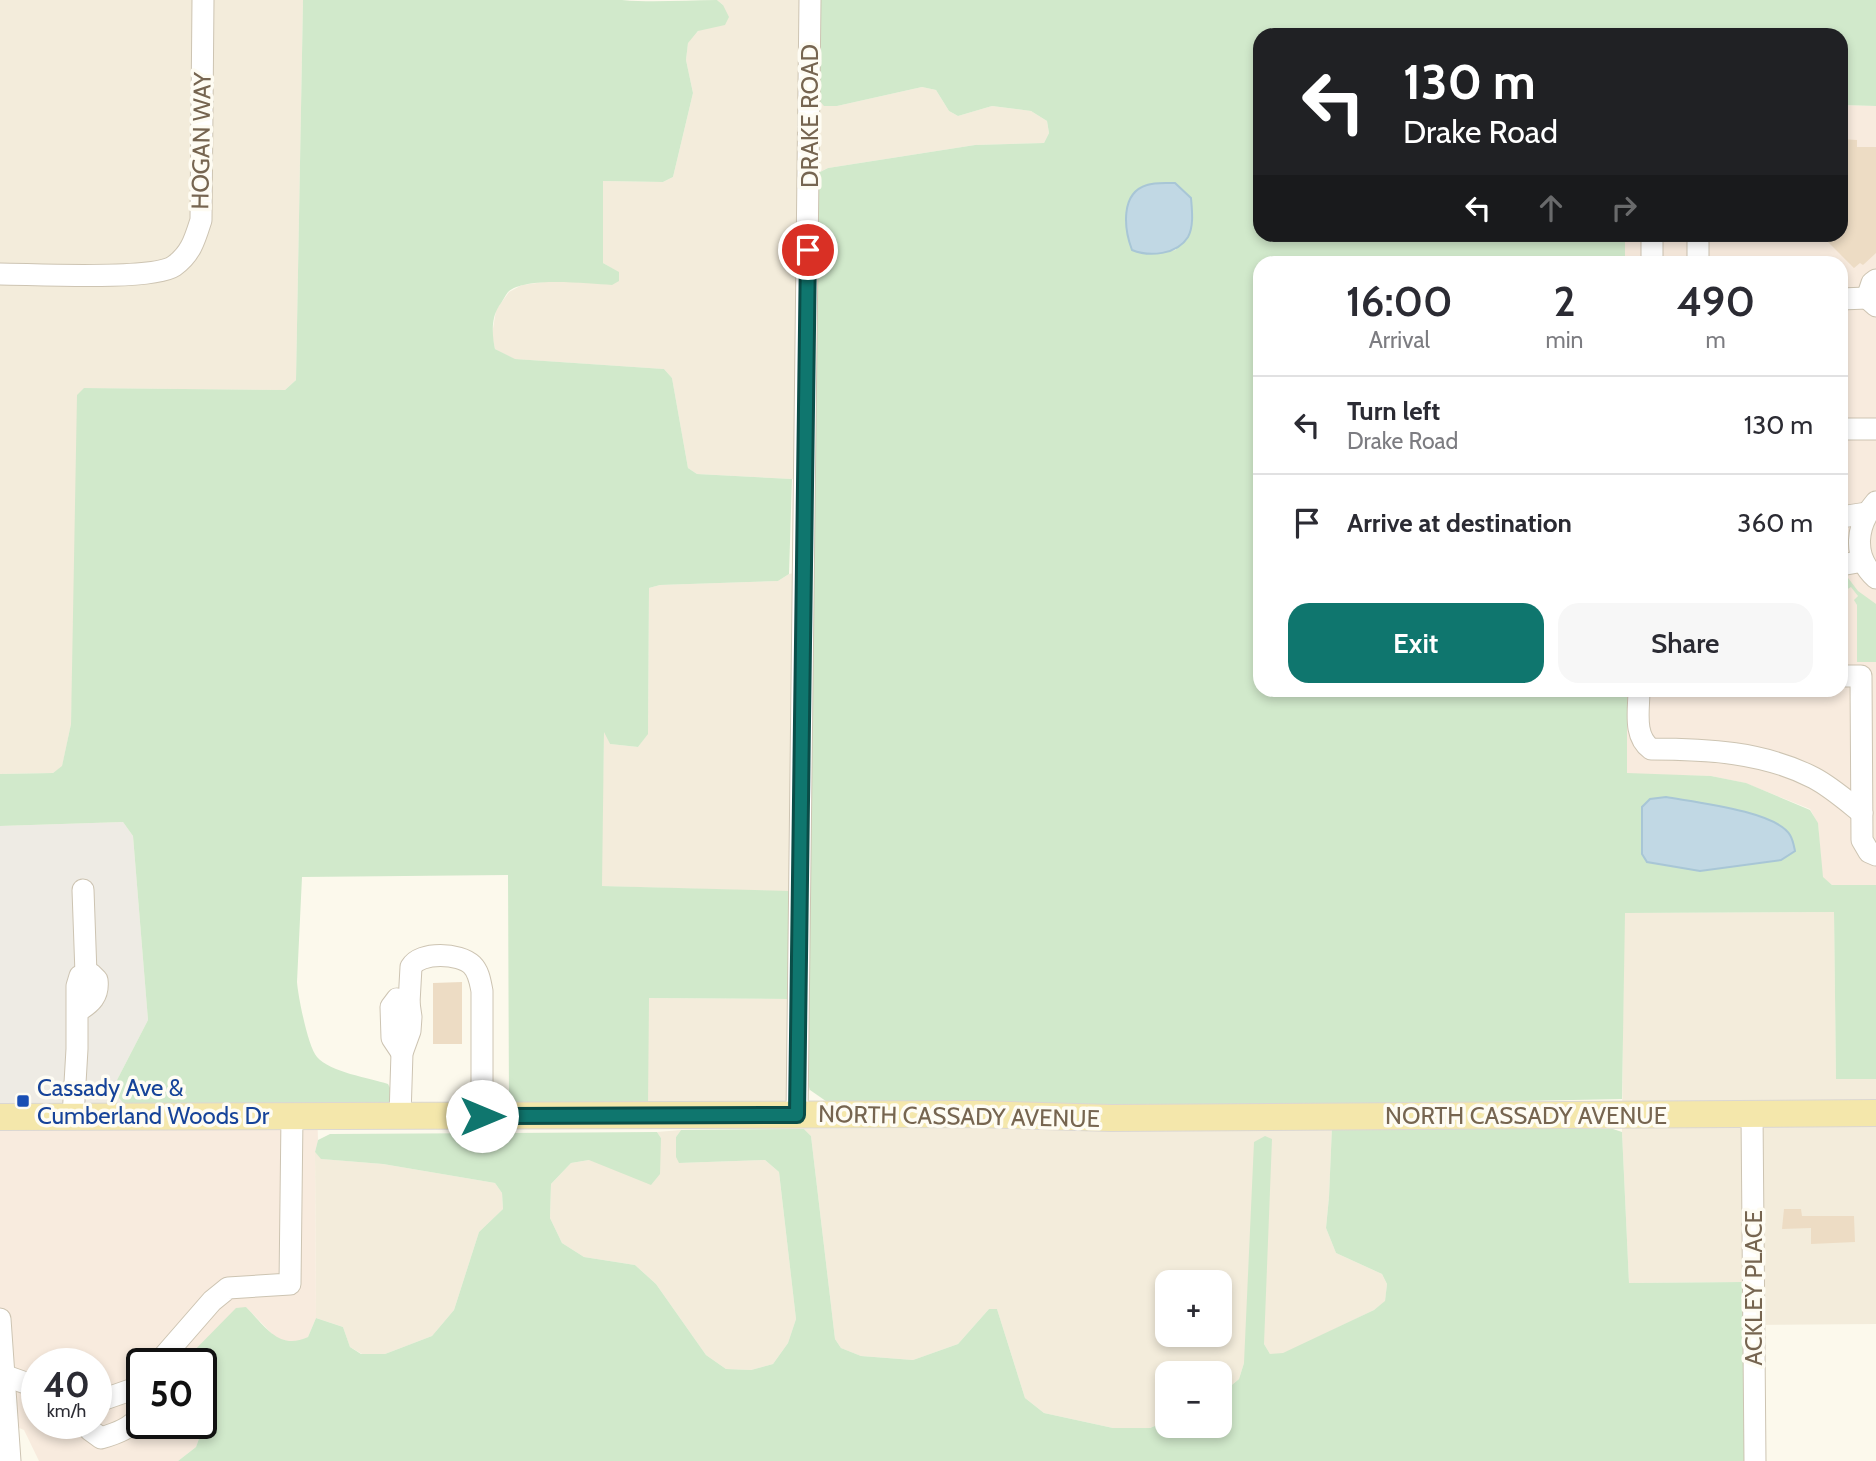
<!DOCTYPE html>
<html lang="en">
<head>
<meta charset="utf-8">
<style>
	:root { --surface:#fff; --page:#f7f7f7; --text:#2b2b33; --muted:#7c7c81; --line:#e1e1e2; --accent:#0f766e }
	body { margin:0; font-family:Cabin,sans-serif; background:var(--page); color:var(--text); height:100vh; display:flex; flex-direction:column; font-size:26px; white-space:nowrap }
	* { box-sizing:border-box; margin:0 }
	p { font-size:23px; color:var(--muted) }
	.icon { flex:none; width:38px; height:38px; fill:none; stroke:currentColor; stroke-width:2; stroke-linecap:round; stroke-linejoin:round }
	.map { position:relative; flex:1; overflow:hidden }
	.drawer { position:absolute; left:1253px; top:256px; width:595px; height:441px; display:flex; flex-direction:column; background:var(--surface); border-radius:21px; box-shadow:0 4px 10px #0003 }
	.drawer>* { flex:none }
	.guide { position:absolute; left:1253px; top:28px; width:595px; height:214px; border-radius:21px; box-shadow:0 4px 10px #0003; background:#202124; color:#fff; overflow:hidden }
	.controls { position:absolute; left:1155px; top:1270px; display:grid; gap:14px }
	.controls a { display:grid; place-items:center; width:77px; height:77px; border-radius:14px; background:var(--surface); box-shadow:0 4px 10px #0003; font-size:35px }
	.speed { position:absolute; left:21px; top:1348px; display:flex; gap:14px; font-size:35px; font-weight:700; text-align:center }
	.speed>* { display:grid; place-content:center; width:91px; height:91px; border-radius:50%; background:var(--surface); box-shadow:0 4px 10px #0003; line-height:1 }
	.speed small { font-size:18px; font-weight:400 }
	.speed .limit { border:4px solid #111; border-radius:10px; background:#fff; color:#111 }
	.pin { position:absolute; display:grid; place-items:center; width:60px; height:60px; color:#fff; margin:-30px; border:4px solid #fff; border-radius:50%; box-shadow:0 2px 7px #0007 }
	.me { position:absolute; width:77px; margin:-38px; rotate:90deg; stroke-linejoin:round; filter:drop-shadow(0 0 5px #0008) }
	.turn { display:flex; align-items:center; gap:24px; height:147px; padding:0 35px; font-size:32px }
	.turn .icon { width:91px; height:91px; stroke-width:2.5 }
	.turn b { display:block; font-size:49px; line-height:60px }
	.lanes { display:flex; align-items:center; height:66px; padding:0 35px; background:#0003; justify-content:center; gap:35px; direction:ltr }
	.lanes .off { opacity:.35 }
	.eta { display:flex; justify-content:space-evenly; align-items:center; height:119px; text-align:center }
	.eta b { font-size:42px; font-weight:600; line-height:49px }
	.cta { display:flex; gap:14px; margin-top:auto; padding:14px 35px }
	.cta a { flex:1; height:80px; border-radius:21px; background:var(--accent); color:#fff; font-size:28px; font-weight:600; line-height:80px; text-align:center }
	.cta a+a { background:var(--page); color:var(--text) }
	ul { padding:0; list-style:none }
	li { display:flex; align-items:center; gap:21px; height:98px; padding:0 35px; border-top:2px solid var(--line) }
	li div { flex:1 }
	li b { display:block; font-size:26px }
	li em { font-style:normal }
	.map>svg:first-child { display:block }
	.residential { fill:#f3ecdb; fill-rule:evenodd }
	.commercial { fill:#f8ebde; fill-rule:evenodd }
	.industrial { fill:#eeebe4 }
	.green { fill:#d1e9cb; fill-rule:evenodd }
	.water { fill:#c1d8e4; stroke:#a8c6d6; stroke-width:2 }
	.building { fill:#eddcc4 }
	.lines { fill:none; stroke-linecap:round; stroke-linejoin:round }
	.minor-casing { stroke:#cdc4b2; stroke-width:23 }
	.major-casing { stroke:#dbd7d2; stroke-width:28 }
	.minor { stroke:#fff; stroke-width:21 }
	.major { stroke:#f4e7ab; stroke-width:26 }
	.route-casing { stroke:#0a4d48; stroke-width:18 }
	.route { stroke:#0f766e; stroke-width:12 }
	.transit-dot { fill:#1a4fb4; stroke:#fefcf3; stroke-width:2.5 }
	.labels { text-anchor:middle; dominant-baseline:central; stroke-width:7; stroke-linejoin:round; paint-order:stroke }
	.street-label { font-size:24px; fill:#766550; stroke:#fefcf3 }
	.transit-label { font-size:24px; fill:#164399; stroke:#fefcf3; text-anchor:start }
</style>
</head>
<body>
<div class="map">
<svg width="1876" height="1461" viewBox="0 0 1876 1461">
	<rect width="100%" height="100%" fill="#fcf9ec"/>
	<g class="residential">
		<polygon points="0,0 303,0 296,380 285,390 84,388 71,724 62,767 53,773 0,774"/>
		<polygon points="717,0 816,0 824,106 837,106 922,87 936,90 949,111 958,116 992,106 1031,111 1047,121 1049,133 1044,143 975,145 828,168 816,174 810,483 792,479 697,474 688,468 672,378 664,369 514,359 495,349 492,335 496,310 509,292 522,285 618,272 603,263 603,181 663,182 673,177 693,93 686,60 688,42 723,5"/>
		<polygon points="809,570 807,892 601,886 604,730 610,744 638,747 648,733 649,588 660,585 778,581 789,574"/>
		<polygon points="1834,912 1836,1079 1876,1079 1876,1324 1744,1325 1743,1282 1629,1283 1622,1132 1624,913"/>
		<polygon points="648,998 806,999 805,1075 810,1090 780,1106 648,1107"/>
		<path d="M1332,1126l-3,71 -3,31 10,25 46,21 5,10 -2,18 -11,8 -91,44h-13l-6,-10 -20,19 -5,16 -19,16v-21h-53v47l-17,7h-37l-69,-15 -19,-15 -28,-89h-8l-31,35 -45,16 -52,-4 -20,-8 -6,-9 -24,-203 -7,-7zM1167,1283h53v52h-53z"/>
		<polygon points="681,1130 676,1137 679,1163 765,1160 779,1172 796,1319 788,1343 773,1364 751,1370 726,1369 706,1355 656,1284 635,1265 584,1257 562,1243 550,1218 551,1184 571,1163 589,1160 661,1138 657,1132"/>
		<polygon points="315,1152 322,1159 383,1164 495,1183 502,1193 503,1209 479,1232 454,1310 432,1336 385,1354 362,1354 350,1347 343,1327 316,1318"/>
	</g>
	<g class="commercial">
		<polygon points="1841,105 1876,106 1876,885 1832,885 1822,877 1818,824 1810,809 1745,783 1711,776 1627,774 1627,690 1841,690 1841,262 1625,262 1625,235 1841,234"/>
		<path d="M317,1105l1,35 -3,12 1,166 -8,19 -12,6 -19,-4 -31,-32 -64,56h-40v60h59v-27l3,3v26l-8,22 -18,14h-139l-15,-31 -24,-10v-313zM37,1363h59v60h-59z"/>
	</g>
	<polygon class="industrial" points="123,822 133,836 148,1020 117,1080 126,1106 0,1107 0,826"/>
	<g class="green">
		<path d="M303,0h319c32,3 63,0 95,0l6,5 6,12 -4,8 -27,6 -10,12 -2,17 7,33 -20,84 -10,5 -60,-1v82l16,9v9l-7,4c-24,-1 -86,-9 -104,7 -3,4 -6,10 -9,14 -8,12 -7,29 -4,43l20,10 149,10 8,9 16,90 9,6 95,5 -3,95 -11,7 -118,4 -11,3 -1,146 -10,13 -28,-3 -6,-12 -2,154 188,5v108l-141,-1 -1,109 -139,-2 -1,-230 -206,2 -5,105c1,14 11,65 20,75 13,15 52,21 71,27l6,12 -5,8 -263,2 -7,-8 -2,-18 31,-60 -15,-184 -10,-14 -123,4v-52l53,-1 9,-7 9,-42 6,-329 7,-7 201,2 11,-10z"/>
		<path d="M816,0h1060v106l-35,-1v-70h-581v199l365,1v27h-365v428h367v83l84,3 35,7 64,27 8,13 5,54 9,8h44v194h-40l-2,-167 -209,1 -3,186 -233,5 -556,2 -23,-16 -5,-14 11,-902 12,-6 147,-23 69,-2 5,-10 -2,-12 -16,-10 -39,-5 -34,10 -9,-5 -13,-21 -14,-3 -85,19h-13l-9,-10zM1145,185l31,65 -35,4 -15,-44 7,-15z"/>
		<polygon points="1842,574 1845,574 1858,591 1876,604 1876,662 1857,662 1857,605 1854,600 1858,596 1851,587 1846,590 1842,587"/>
		<path d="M1332,1126l281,3 9,3 7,151 114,-1 3,179h-1568l18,-14 8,-22 -3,-62h-19l54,-55 10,-1c19,19 33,44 62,30l8,-19 27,9 7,20 11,7h24l47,-18 22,-26 25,-78 24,-23 -1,-16 -7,-10 -112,-19 -62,-5 -6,-7 3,-12 12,-6 327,-2 4,6 -1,36 -9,11 -62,-25 -18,3 -20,21 -1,34 12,25 22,14 51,8 21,19 50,71 20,14 25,1 22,-6 15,-21 8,-24 -17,-147 -14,-12 -86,3 -3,-6v-20l5,-7 123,-1 7,7 24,203 6,9 20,8 52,4 45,-16 31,-35h8l28,89 19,15 69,15h37l17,-7v5h53v-31l19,-16 5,-16 10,-221 11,-6 7,3 -8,205 6,10 13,-1 91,-43 11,-9 2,-17 -5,-10 -46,-21 -10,-25 3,-31z"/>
	</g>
	<g class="water">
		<path d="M1175,183l16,15c1,12 3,28 -3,39 -11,18 -39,20 -56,13 -8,-21 -12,-57 15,-65 8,-3 19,-2 28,-2z"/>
		<path d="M1666,797c27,5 110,14 124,38 3,5 4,11 5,16l-14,9 -81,11 -53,-9 -5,-8v-47l8,-8z"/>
	</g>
	<g class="building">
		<polygon points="1841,139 1857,140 1857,147 1876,147 1876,253 1863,265 1860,263 1854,268 1820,234 1841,234"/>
		<polygon points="462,982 462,1044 433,1044 433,983"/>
		<polygon points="1784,1209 1801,1209 1802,1216 1854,1216 1855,1242 1811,1244 1811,1228 1782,1229"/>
	</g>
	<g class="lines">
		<defs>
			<g id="minor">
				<polyline points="1652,262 1652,234"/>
				<polyline points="1698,262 1698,234"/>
				<path d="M0,274c32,0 152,7 174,-8 17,-12 21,-27 27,-46l2,-220"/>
				<polyline points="1876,280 1872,283 1867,298 1876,306"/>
				<polyline points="1841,299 1867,298"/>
				<polyline points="1841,429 1876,429"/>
				<path d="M1876,502c-20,23 -24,54 0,76"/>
				<polyline points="1841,517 1867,513"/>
				<polyline points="1841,565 1863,561"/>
				<polyline points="1841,676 1861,676 1862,840 1869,852 1876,855"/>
				<path d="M1639,690c0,20 -6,46 12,59 56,0 113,3 163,29 17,9 33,23 48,35"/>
				<polyline points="83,890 86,974"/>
				<polyline points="402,1053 392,1038 391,1007 397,999 409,1003"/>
				<polyline points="1752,1114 1755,1461"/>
				<polyline points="797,1115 810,0"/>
				<path d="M400,1116l2,-63 8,-22 1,-14 -2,-14 2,-36c9,-16 49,-14 61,-2 7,7 8,16 10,26v125"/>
				<path d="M73,1117l4,-68v-63l3,-10 11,-2 6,6c2,16 -6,23 -19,31"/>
				<polyline points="0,1319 10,1461"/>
				<polyline points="158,1363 212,1301 228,1288 290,1284 292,1116"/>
				<polyline points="3,1375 37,1387"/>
				<polyline points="96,1402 139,1387 142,1383"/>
				<path d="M88,1423l2,7 11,8c17,-5 30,-10 41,-24"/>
			</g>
			<polyline id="major" points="0,1117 976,1114 1111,1118 1876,1113"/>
		</defs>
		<use href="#minor" class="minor-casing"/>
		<use href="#major" class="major-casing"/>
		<use href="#minor" class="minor"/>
		<use href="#major" class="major"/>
	</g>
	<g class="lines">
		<defs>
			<polyline id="route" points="482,1116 797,1115 808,250"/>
		</defs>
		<use href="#route" class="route-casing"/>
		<use href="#route" class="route"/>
	</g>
	<rect class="transit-dot" x="16" y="1094" width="14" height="14" rx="3.5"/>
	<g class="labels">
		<g class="street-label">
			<text transform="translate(809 116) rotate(-90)">DRAKE ROAD</text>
			<text transform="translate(201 141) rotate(-89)">HOGAN WAY</text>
			<text x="1526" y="1115">NORTH CASSADY AVENUE</text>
			<text transform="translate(959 1116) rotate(1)">NORTH CASSADY AVENUE</text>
			<text transform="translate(1753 1288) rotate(-90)">ACKLEY PLACE</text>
		</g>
		<g class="transit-label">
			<text x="37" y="1087">Cassady Ave &amp;<tspan x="37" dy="28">Cumberland Woods Dr</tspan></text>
		</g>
	</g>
</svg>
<div class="controls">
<a>+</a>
<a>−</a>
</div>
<div class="speed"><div>40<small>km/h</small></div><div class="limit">50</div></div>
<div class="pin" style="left:808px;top:250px;background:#d93025"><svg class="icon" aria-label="arrive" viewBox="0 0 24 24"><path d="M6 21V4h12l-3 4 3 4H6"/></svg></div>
<svg class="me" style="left:482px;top:1116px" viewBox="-20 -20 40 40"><circle r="19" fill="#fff"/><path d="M0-13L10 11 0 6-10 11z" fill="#0f766e"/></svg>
<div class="guide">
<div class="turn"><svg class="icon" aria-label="left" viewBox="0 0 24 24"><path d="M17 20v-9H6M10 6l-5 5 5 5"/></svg><div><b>130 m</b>Drake Road</div></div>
<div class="lanes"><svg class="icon" aria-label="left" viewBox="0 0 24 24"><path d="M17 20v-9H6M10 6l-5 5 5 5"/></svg><svg class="icon off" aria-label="ahead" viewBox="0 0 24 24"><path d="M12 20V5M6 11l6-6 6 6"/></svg><svg class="icon off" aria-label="right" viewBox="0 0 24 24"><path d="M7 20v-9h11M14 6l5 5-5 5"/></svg></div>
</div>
<section class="drawer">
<div class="eta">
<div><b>16:00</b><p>Arrival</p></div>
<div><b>2</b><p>min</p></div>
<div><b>490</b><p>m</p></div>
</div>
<ul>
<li><svg class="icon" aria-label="left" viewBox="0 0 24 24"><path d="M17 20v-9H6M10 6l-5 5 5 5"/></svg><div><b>Turn left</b><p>Drake Road</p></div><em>130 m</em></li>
<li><svg class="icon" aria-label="arrive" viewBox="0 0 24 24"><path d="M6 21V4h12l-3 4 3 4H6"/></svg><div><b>Arrive at destination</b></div><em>360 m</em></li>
</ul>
<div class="cta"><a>Exit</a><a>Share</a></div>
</section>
</div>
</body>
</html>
